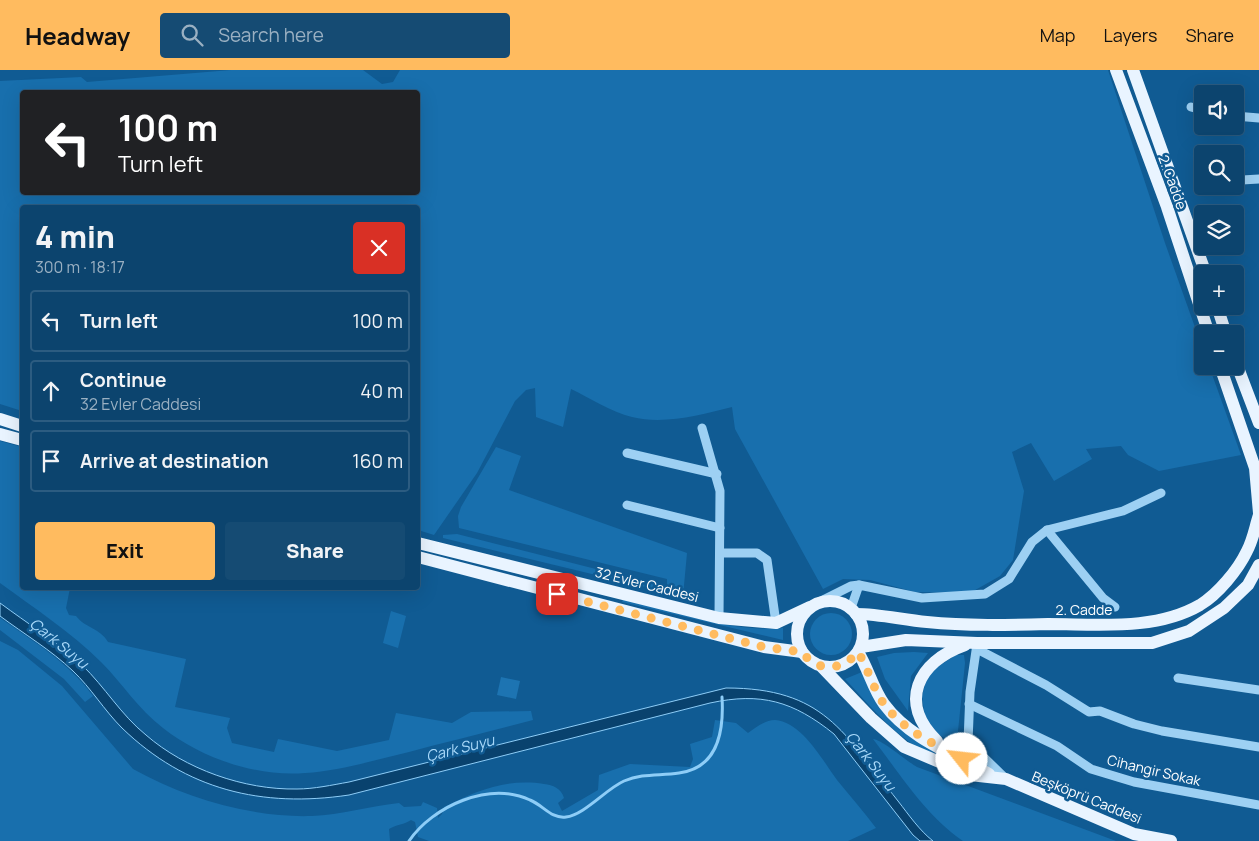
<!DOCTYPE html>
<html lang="en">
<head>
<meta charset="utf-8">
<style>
	:root { --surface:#0c446e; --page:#154b73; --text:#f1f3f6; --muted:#9ab0c2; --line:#2c5c81; --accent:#ffbb5f }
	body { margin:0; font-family:Manrope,sans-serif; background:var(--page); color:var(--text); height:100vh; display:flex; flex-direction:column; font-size:19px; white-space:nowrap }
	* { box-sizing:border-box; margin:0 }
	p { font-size:16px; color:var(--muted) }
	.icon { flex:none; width:28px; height:28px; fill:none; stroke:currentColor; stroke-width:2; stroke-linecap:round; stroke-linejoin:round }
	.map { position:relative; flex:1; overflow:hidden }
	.sheet { position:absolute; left:20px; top:135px; width:400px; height:385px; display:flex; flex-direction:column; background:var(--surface); border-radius:5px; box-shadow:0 5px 20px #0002,0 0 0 1px var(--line) }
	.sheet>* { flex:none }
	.hud { position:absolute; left:20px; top:20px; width:400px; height:105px; border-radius:5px; box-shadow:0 5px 20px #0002,0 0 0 1px var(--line); background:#202124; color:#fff; overflow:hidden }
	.controls { position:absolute; left:1194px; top:15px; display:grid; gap:10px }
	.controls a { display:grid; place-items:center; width:50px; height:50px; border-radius:5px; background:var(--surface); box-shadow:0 5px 20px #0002,0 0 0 1px var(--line); font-size:25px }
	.pin { position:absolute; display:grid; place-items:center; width:42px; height:42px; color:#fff; margin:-21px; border-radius:10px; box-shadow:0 2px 8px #0006 }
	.me { position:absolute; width:55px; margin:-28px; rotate:299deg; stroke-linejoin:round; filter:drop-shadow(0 0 4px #0008) }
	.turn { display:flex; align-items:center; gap:18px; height:105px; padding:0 15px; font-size:22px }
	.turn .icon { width:65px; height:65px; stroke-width:2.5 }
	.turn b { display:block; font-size:35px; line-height:42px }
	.round { display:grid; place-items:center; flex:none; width:52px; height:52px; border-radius:5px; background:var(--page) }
	.headline { display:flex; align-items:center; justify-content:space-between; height:85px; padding:0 15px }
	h1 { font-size:30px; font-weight:800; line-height:38px }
	.button { display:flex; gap:10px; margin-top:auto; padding:10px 15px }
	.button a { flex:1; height:58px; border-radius:5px; background:var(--accent); color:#111; font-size:20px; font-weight:800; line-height:58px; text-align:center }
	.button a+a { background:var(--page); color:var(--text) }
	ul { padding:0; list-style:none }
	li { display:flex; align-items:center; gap:15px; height:62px; margin:0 10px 8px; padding:0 5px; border:2px solid var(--line); border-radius:5px }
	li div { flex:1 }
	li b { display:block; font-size:19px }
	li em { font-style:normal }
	header { display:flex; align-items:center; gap:30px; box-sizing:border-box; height:70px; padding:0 25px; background:var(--accent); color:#111 }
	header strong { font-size:24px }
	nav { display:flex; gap:28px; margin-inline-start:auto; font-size:18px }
	.search { width:350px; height:45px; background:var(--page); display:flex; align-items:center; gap:12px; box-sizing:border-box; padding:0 18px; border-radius:5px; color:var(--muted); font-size:19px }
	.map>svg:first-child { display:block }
	.green { fill:#186fad; fill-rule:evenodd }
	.water { fill:#09426e; stroke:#8ecdf7 }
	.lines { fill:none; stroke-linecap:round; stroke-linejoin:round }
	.stream { stroke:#8ecdf7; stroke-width:3 }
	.building { fill:#1d74b2 }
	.minor { stroke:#9dd0f3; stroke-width:9 }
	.major { stroke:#e9f4ff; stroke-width:12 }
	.route { stroke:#ffbb5f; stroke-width:9; stroke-dasharray:0 16.2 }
	.labels { text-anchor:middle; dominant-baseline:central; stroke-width:5; stroke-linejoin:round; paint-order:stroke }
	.street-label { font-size:14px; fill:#fff; stroke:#105b93 }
	.water-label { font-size:15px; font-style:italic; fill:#a9d9fa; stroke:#105b93 }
</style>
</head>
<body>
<header>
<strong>Headway</strong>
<div class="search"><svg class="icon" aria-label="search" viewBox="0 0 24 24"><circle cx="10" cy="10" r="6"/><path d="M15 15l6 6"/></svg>Search here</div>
<nav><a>Map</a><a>Layers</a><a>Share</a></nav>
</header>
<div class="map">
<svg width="1259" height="771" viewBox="0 0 1259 771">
	<rect width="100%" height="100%" fill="#105b93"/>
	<g class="green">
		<path d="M231,0h132l19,14 11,-2 7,-12h708l57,173 37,104v19h7l32,89 -82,16 -31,-16 -7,-9 -35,3 6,10 -38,22 -23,-38 -19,9 12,39 -11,69 -13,16 -30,17 -55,-1 -45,-12 -27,-1 -20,10 -88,-160 -3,-22c-32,8 -68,18 -100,10 -21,-5 -42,-19 -61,-28l-8,38 -27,-10 -1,-29 -9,2 -11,11 -38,72 -43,62 -16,-5v-322h-396v203l-22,-7v-323l81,-4 6,5zM22,22h396v100h-396z"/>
		<path d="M0,371l22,6v141h48l-4,20 3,7 7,1c9,12 24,12 32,26l78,17 -11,48 55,11 -3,10 5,15 42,9 4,-13 59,12 52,-11 7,-27 56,10 19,-11 60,-1 2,9c-41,11 -83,21 -124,32 -35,8 -69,19 -104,21 -49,4 -104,-15 -142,-45 -25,-19 -40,-44 -62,-66 -30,-30 -67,-54 -101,-79z"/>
		<polygon points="496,377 521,386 509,420 687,483 683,526 443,468 443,465 457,464 667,517 667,509 459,458 458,446 461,437"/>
		<path d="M623,529c49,12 111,34 160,29v12l-161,-38z"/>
		<polygon points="391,541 406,546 398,578 383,573"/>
		<circle cx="831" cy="564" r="21"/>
		<path d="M0,548c33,23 69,45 93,78l-8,6 -21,-23 -64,-49z"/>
		<path d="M0,571l18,9 44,36 71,83c52,29 119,49 179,47 29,-1 57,-10 87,-13l5,4 17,-1 2,-4 14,6 1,10 4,-4 2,-7c32,-16 63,-29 100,-23 9,1 17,4 20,14l-6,5 4,8 36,-21 1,-15 31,-11 60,3 3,-8 -3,-15 22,-7 3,-17 21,3 12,10c7,-5 17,-13 27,-13 27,2 48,41 62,60 13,16 27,32 39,48l-28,13h-419l-11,-4 -3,-15 -4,-2c-7,5 -14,4 -22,9l1,12h-390z"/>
		<polygon points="914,582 928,583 911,606 908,641 885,609 877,587 894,583"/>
		<polygon points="956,585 964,585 965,593 958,661 960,669 968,681 939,665 925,648 922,626 928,603"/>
		<path d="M862,602l6,14 73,70c-35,-5 -72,-52 -96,-77z"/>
		<path d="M873,669c8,0 35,23 44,28l199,74h-153c-39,-27 -62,-66 -90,-102z"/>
	</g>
	<path class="water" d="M0,533c27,20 57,39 82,62 23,22 39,50 64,70 39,34 98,55 151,54 17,0 35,-4 52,-7l377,-94c98,0 117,44 172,113 11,14 21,29 35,40h-13l-7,-6 -79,-101c-41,-33 -73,-42 -124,-31l-361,92c-87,13 -163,-5 -227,-67 -18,-18 -31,-40 -49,-57 -22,-21 -49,-37 -73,-55z"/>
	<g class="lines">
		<path class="stream" d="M409,771c24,-35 80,-60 121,-41 13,5 21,19 36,17 18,-2 40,-28 58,-36 19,-8 36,-5 55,-8 39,-5 45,-43 43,-76"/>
	</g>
	<polygon class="building" points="501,607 520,611 516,629 497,625"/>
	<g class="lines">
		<g class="minor">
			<polyline points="1191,37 1202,40"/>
			<polyline points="1235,46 1259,48"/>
			<polyline points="1242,110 1259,109"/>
			<polyline points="702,358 720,421 719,548"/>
			<polyline points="627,383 717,404"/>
			<polyline points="627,435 720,458"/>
			<polyline points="1047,460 1103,528 1115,537"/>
			<polyline points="720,483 757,483 767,490 776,553"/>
			<polyline points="819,532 851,516 859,515"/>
			<polyline points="851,538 859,515 922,528 985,524 1009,509 1032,472 1047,460 1123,441 1161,423"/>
			<polyline points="977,574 970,622 968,672 1006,709"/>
			<polyline points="977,579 1046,615 1089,642 1100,641 1134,654 1162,661 1259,677"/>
			<polyline points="1178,608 1259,620"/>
			<polyline points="969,634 1057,676 1091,699 1134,712 1259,735"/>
		</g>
		<g class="major">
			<polyline points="1116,0 1167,137 1209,264"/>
			<polyline points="1133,0 1206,204"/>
			<polyline points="1217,236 1226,264"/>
			<polyline points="1235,290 1259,353"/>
			<polyline points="1220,296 1255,398 1259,443"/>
			<polyline points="0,349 22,356"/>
			<polyline points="0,364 22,370"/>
			<polyline points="418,473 719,548 776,553 810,537"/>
			<polyline points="418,487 764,577 802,582"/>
			<circle cx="830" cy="564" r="33"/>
			<path d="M856,544c24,0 47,6 71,8 40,4 81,3 121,2 50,0 107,7 152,-19 18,-11 38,-35 47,-54 6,-11 8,-24 12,-36"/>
			<polyline points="861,577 906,570 977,573 1152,573 1189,561 1224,538 1248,515 1259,495"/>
			<path d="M858,582c10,16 15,37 26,52 25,34 69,50 105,70"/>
			<polyline points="822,597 871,648 904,677 970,705 1006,709 1134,764 1171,771"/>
			<path d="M937,671c-39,-38 -20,-79 28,-96"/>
		</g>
	</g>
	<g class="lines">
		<path class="route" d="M557,524l207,53 38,5c16,21 40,19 56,0 10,16 15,37 26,52 20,27 49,39 78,55"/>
	</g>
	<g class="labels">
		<g class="street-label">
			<text transform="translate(1173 112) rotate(70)">2. Cadde</text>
			<text transform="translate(647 514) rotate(14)">32 Evler Caddesi</text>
			<text x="1084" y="539">2. Cadde</text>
			<text transform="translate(1154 700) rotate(13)">Cihangir Sokak</text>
			<text transform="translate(1087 727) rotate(22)">Beşköprü Caddesi</text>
		</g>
		<g class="water-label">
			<text transform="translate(59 573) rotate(39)">Çark Suyu</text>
			<text transform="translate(460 678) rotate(-14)">Çark Suyu</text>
			<text transform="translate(871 691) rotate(52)">Çark Suyu</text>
		</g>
	</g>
</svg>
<div class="controls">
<a><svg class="icon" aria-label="sound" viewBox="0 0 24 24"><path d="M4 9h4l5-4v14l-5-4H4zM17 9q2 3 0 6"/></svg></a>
<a><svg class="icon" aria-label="search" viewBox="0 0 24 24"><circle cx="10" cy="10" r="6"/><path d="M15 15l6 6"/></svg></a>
<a><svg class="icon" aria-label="layers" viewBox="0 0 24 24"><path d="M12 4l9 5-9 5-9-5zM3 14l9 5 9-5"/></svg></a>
<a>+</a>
<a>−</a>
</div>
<div class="pin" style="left:557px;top:524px;background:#d93025"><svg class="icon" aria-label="arrive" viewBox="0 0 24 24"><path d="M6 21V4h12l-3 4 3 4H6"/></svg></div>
<svg class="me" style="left:962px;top:689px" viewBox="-20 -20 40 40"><circle r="19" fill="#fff"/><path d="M0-13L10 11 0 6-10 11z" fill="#ffbb5f"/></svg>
<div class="hud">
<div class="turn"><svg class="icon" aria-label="left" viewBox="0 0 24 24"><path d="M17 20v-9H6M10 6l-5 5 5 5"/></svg><div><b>100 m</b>Turn left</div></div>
</div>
<section class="sheet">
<div class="headline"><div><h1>4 min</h1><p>300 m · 18:17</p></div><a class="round" style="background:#d93025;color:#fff"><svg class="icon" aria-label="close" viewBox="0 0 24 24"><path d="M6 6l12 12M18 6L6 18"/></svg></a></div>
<ul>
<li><svg class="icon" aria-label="left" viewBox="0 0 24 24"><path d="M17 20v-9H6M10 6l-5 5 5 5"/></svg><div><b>Turn left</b></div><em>100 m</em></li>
<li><svg class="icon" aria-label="ahead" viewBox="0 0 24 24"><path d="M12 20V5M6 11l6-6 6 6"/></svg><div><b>Continue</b><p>32 Evler Caddesi</p></div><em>40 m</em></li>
<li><svg class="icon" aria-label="arrive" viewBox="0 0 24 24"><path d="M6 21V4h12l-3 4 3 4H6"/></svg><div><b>Arrive at destination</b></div><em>160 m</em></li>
</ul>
<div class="button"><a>Exit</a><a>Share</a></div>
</section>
</div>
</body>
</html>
